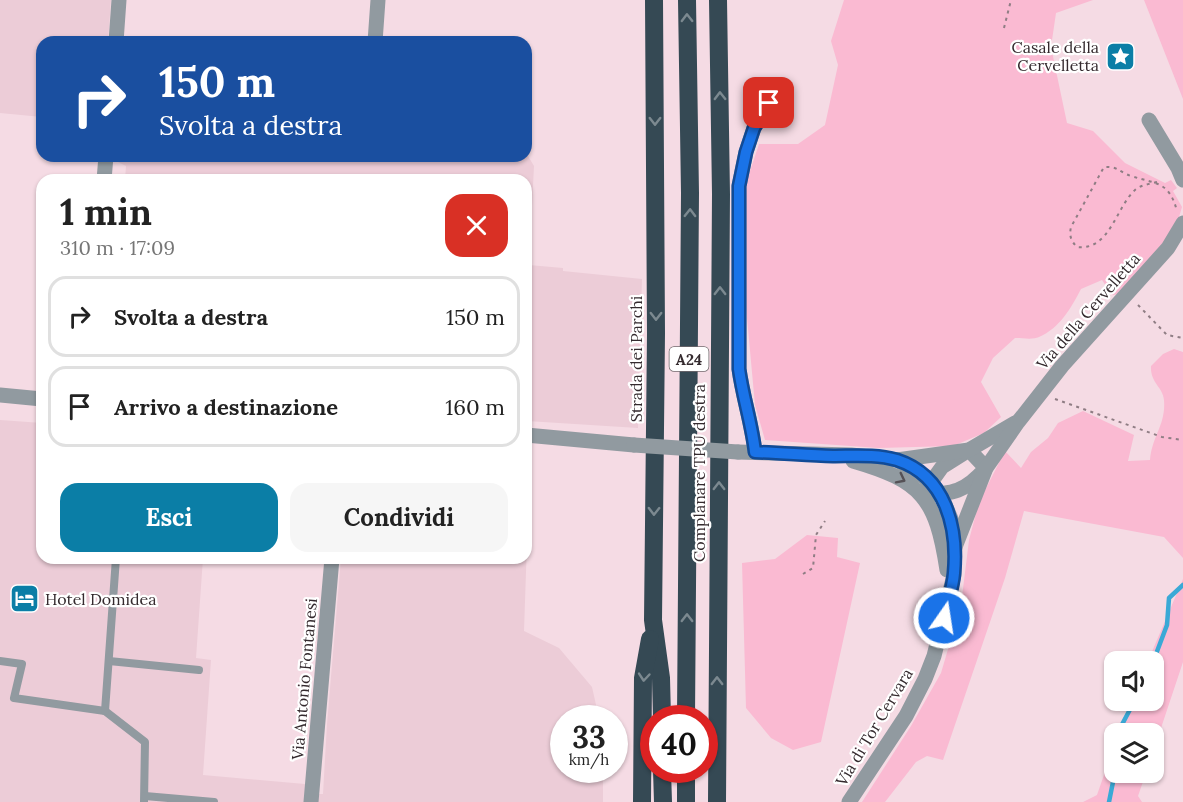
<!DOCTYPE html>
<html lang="it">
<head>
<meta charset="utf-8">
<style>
	:root { --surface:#fff; --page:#f6f6f6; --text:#222; --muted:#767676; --line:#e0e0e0; --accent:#0b7ea6 }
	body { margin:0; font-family:Lora,serif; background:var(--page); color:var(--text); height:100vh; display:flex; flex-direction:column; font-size:22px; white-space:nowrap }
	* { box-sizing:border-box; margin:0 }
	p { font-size:20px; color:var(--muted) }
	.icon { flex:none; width:33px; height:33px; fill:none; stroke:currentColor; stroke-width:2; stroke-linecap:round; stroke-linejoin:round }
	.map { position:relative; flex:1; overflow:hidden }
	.drawer { position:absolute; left:36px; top:174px; width:496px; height:390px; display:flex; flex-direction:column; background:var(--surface); border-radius:18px; box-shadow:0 2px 4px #0004 }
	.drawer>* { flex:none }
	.banner { position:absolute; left:36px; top:36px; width:496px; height:126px; border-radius:18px; box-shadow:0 2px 4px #0004; background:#1a4fa0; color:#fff; overflow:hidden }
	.buttons { position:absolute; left:1104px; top:651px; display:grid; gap:12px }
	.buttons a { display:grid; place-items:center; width:60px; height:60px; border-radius:12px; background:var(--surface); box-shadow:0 2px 4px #0004; font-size:30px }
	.speed { position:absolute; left:550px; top:705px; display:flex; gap:12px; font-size:30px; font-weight:700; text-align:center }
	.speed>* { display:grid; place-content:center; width:78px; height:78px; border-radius:50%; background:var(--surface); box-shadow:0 2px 4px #0004; line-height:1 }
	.speed small { font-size:15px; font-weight:400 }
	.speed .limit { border:9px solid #d22; background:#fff; color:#111 }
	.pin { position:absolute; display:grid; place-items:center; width:51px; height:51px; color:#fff; margin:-26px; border-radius:12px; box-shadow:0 3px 9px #0006 }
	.me { position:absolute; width:66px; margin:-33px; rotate:13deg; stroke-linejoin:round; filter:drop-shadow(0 0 4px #0008) }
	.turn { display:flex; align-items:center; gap:21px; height:126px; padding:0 24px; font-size:27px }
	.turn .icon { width:78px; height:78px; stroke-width:2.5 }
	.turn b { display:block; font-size:42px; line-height:51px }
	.round { display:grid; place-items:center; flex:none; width:63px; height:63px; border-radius:18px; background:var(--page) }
	.head { display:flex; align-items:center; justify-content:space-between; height:102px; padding:0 24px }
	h1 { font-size:36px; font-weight:700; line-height:45px }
	.primary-button { display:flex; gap:12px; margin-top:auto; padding:12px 24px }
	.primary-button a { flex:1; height:69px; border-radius:18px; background:var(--accent); color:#fff; font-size:24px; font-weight:700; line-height:69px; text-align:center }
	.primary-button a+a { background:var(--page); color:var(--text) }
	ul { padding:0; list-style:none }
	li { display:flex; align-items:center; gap:18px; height:81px; margin:0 12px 9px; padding:0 12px; border:3px solid var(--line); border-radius:18px }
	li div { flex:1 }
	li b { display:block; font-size:22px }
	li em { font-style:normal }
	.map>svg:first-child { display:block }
	.built { fill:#ecccd7 }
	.green { fill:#fabad2 }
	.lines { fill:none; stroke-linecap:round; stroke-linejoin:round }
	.stream { stroke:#3aa9d6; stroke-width:4.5 }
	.path { stroke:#8f7d84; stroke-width:2; stroke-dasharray:3 4.5; stroke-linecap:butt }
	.service { stroke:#919aa0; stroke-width:8 }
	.minor { stroke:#919aa0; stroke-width:15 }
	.tertiary { stroke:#919aa0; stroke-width:15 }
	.motorway { stroke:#354954; stroke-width:18 }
	.tertiary-bridge { stroke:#919aa0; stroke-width:15 }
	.oneway { stroke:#7c8990 }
	.oneway2 { stroke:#555156 }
	.route-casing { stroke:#114b97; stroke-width:15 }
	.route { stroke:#1a73e8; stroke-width:10 }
	.labels { text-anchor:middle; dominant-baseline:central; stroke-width:4.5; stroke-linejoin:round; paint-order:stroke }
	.shield { fill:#fff; stroke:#716a6d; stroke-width:1.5 }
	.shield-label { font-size:15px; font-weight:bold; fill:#342a2e }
	.poi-label { font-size:16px; fill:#342a2e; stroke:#fff; text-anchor:end }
	.street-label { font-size:16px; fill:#342a2e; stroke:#fff }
</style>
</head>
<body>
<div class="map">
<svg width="1183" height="802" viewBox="0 0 1183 802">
	<rect width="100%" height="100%" fill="#f5dbe4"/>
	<g class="built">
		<polygon points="0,0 111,0 108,42 42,42 42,117 0,113"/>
		<polygon points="114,156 528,156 534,166 529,265 563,268 563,271 642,279 638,428 527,421 526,180 125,180 126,166 118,162"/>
		<polygon points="0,420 42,423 42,558 203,558 196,658 211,660 203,775 305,784 305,793 312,794 323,794 327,724 341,558 526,558 527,453 530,454 524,631 559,648 592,687 599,718 564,718 564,770 603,770 603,802 0,802"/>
	</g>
	<g class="green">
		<path d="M844,0h249l-37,13 -5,34 16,76 26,8 32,32 40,20 6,-3 6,8 -4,3 9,16 -6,20 -54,67 -10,1 -10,-15 -21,9c-10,19 -21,39 -42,48 -6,3 -17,1 -24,1l-22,20 -12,24 20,35 -17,16 -31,13 -74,2 -114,-8 -10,-35 -9,-98v-124l13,-39h39l27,-19 13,-60 -7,-24z"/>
		<polygon points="1144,0 1183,0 1183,99"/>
		<path d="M1174,349l9,3v206l-19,-21 -140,-26 -19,67 -62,182 -16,-4 -11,6 -31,40h-23l49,-76 30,-53 20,-68 8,-65 10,-38 26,-51 16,17 10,-16 17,-14 10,-15 25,-12 51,24 -6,26 22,-1c2,-24 16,-35 14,-60 -1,-13 -14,-17 -13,-34l12,-12z"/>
		<polygon points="807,535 838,538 837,557 860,563 821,742 793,750 771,738 746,708 742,563 775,559"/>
		<polygon points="1183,579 1183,662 1154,749 1154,734 1120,733 1133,701 1154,700 1154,662 1148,661"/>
		<polygon points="1114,746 1114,772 1146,773 1138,796 1142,802 1083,802 1097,795"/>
	</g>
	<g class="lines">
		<g class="stream">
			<polyline points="1153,662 1167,625 1169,598 1183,585"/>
			<polyline points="1117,734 1135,700"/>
			<polyline points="1109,802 1115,772"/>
		</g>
		<g class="path">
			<polyline points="1004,28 1011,0"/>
			<path d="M1157,182c-8,2 -16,3 -22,8 -19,17 -25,61 -58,57 -6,-6 -8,-11 -6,-20l33,-60c14,-1 15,5 27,9 25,8 38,5 46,35"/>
			<polyline points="1138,305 1167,335 1183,338"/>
			<polyline points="1055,399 1162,437 1183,440"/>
			<polyline points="803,574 813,568 816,535 825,521"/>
		</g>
		<g class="service">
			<polyline points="0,661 22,664 14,698 105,711 145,742 144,802"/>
			<polyline points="109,661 199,670"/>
			<polyline points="105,711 116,558"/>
			<polyline points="145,796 214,802"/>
		</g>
		<g class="minor">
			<polyline points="116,42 119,0"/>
			<polyline points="375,42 378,0"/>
			<polyline points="1149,120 1178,168 1183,180"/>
			<polyline points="104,180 106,156"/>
			<path d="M969,450l17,18c-21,24 -33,26 -64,27l20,-28z"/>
			<path d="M755,452c-3,-28 -12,-54 -16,-83v-183l7,-34 8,-24 15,-25"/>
			<polyline points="897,460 969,450 1015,423"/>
			<polyline points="955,547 986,468 1018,422 1062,366 1168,248 1183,223"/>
			<polyline points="311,802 332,558"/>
		</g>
		<g class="tertiary">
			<polyline points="0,395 42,399"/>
			<polyline points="526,435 634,445"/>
			<polyline points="738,452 851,455 897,460 931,482 941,495 951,519 955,547 954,575 934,656 925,679 906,716 849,802"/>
			<path d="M853,461c69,20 83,37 94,109"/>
		</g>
		<g class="motorway">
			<polyline points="654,0 656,333 653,620 661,678 662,718"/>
			<polyline points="686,718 690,193 687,0"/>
			<polyline points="662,770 663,802"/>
			<polyline points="686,770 686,802"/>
			<polyline points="642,802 643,678 650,639"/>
			<polyline points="717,802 721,194 718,0"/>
		</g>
		<polyline class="tertiary-bridge" points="634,445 738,452"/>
	</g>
	<defs><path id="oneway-chevron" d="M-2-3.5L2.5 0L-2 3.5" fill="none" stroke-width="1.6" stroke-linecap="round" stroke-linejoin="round" transform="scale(1.5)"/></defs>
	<g class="oneway">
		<use href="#oneway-chevron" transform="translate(687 18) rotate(-91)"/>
		<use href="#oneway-chevron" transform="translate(720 96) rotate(-91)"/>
		<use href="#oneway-chevron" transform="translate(655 121) rotate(90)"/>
		<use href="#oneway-chevron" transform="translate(690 213) rotate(-89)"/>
		<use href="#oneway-chevron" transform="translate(720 291) rotate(-90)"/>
		<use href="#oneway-chevron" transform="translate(656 316) rotate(90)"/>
		<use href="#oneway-chevron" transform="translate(719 486) rotate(-90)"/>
		<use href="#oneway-chevron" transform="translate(654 511) rotate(91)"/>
		<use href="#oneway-chevron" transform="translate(687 618) rotate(-90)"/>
		<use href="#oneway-chevron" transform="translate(644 677) rotate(95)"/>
		<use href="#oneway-chevron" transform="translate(717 681) rotate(-90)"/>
	</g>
	<use class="oneway2" href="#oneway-chevron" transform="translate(901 479) rotate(27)"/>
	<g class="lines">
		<defs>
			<path id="route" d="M769,103l-15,25 -8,24 -7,34v183c4,29 13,55 16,83 26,1 52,3 78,4 21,0 43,-2 64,4 49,16 61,68 57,113 -1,15 -7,30 -10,45"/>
		</defs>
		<use href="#route" class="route-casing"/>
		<use href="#route" class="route"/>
	</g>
	<defs>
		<symbol id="sight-square" viewBox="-11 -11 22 22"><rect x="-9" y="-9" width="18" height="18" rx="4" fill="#0b7ea6" stroke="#fff"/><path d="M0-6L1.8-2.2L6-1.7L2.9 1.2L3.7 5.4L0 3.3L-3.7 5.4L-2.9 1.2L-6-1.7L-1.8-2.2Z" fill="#fff"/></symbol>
		<symbol id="hotel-square" viewBox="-11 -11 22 22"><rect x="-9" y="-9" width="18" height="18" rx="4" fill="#0b7ea6" stroke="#fff"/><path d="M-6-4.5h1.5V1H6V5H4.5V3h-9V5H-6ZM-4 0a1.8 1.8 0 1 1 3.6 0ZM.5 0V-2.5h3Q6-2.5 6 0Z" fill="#fff"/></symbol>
	</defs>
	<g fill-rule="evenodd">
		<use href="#sight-square" x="1104" y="40" width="33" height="33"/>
		<use href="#hotel-square" x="8" y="582" width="33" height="33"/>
	</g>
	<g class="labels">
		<rect class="shield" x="669.5" y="347" width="39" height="24" rx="4.5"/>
		<g class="shield-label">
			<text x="689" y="359">A24</text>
		</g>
		<g class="poi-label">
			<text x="1099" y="47">Casale della<tspan x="1099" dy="18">Cervelletta</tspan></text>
			<text x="45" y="599" text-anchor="start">Hotel Domidea</text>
		</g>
		<g class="street-label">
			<text transform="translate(1088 311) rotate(-49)">Via della Cervelletta</text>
			<text transform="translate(636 359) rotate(-90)">Strada dei Parchi</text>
			<text transform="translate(699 473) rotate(-90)">Complanare TPU destra</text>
			<text transform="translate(304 679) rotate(-85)">Via Antonio Fontanesi</text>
			<text transform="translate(874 727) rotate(-59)">Via di Tor Cervara</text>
		</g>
	</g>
</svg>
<div class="buttons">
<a><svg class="icon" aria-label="sound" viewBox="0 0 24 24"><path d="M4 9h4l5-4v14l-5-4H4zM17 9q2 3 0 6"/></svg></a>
<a><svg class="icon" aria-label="layers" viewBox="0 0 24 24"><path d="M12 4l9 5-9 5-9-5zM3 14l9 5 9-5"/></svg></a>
</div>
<div class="speed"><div>33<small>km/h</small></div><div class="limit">40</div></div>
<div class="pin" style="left:769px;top:103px;background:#d93025"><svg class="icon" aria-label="arrive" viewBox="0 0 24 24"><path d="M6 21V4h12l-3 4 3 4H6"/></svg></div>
<svg class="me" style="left:944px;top:618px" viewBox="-20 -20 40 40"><circle r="17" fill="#1a73e8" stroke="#fff" stroke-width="3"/><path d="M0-11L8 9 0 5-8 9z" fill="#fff"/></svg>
<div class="banner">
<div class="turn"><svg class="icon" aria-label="right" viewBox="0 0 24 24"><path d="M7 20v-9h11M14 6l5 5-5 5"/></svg><div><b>150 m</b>Svolta a destra</div></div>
</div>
<section class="drawer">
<div class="head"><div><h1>1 min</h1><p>310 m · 17:09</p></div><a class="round" style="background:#d93025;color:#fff"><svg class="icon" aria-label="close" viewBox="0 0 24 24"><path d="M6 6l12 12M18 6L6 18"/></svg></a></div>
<ul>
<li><svg class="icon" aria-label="right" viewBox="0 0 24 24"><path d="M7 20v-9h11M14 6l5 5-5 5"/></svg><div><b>Svolta a destra</b></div><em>150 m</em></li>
<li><svg class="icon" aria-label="arrive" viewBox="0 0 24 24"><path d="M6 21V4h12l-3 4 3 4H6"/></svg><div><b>Arrivo a destinazione</b></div><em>160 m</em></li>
</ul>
<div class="primary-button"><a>Esci</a><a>Condividi</a></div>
</section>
</div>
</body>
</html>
